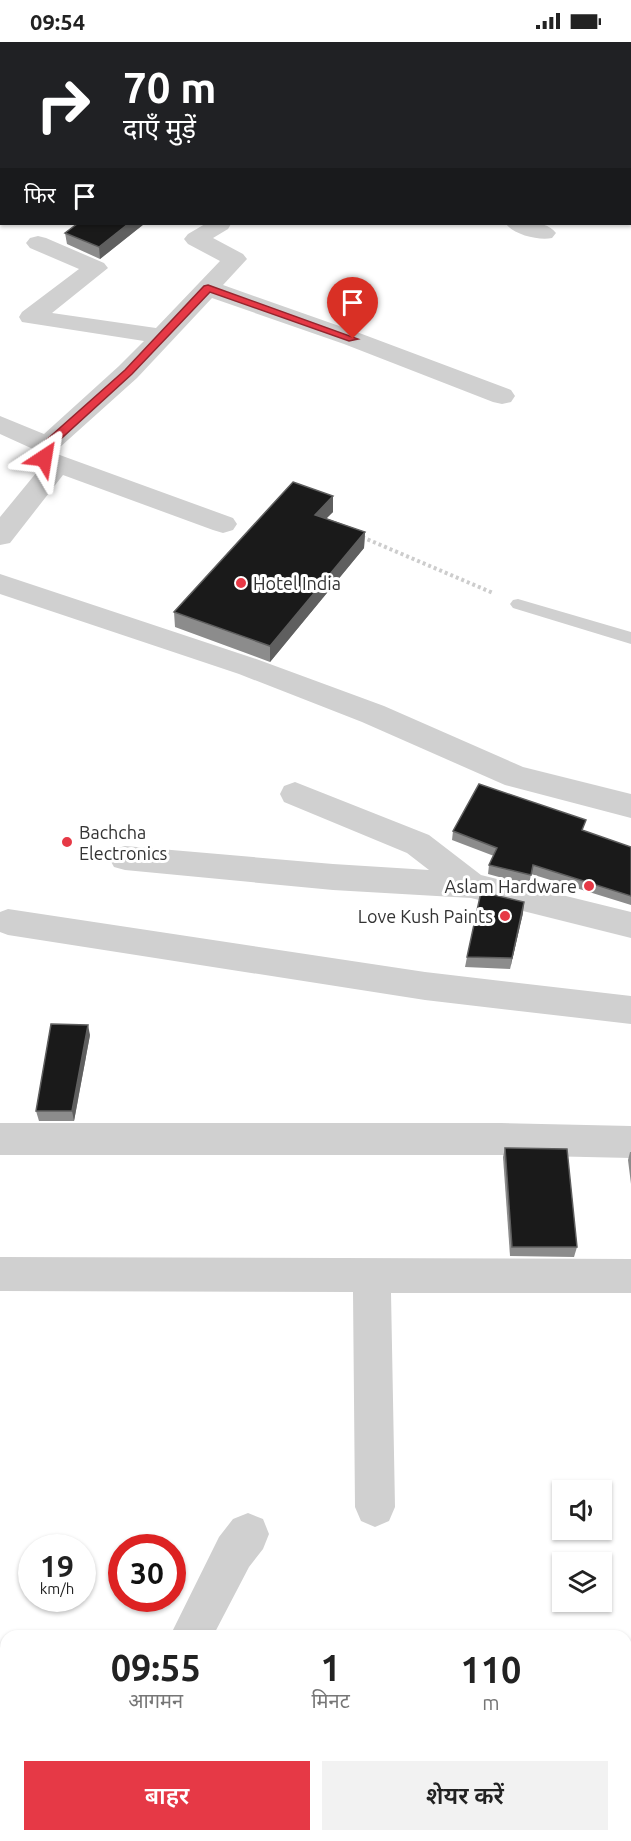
<!DOCTYPE html>
<html lang="hi">
<head>
<meta charset="utf-8">
<style>
	:root { --surface:#fff; --page:#f2f2f2; --text:#222; --muted:#767676; --accent:#e63946 }
	body { margin:0; font-family:Ubuntu,"Noto Sans Devanagari",sans-serif; background:var(--page); color:var(--text); height:100vh; display:flex; flex-direction:column; font-size:22px; white-space:nowrap }
	* { box-sizing:border-box; margin:0 }
	p { font-size:20px; color:var(--muted) }
	.icon { flex:none; width:33px; height:33px; fill:none; stroke:currentColor; stroke-width:2; stroke-linecap:round; stroke-linejoin:round }
	.map { position:relative; flex:1; overflow:hidden }
	.details { position:absolute; left:0px; top:1588px; width:632px; height:212px; display:flex; flex-direction:column; background:var(--surface); border-radius:18px 18px 0 0; box-shadow:0 2px 4px #0004 }
	.details>* { flex:none }
	.banner { position:absolute; left:0px; top:0px; width:632px; height:183px; box-shadow:0 2px 4px #0004; background:#202124; color:#fff; overflow:hidden }
	.buttons { position:absolute; left:552px; top:1438px; display:grid; gap:12px }
	.buttons a { display:grid; place-items:center; width:60px; height:60px; border-radius:0px; background:var(--surface); box-shadow:0 2px 4px #0004; font-size:30px }
	.speed { position:absolute; left:18px; top:1492px; display:flex; gap:12px; font-size:30px; font-weight:700; text-align:center }
	.speed>* { display:grid; place-content:center; width:78px; height:78px; border-radius:50%; background:var(--surface); box-shadow:0 2px 4px #0004; line-height:1 }
	.speed small { font-size:15px; font-weight:400 }
	.speed .limit { border:9px solid #d22; background:#fff; color:#111 }
	.pin { position:absolute; display:grid; place-items:center; width:51px; height:51px; color:#fff; margin:-62px -26px; border-radius:50% 50% 50% 0; rotate:-45deg; box-shadow:0 0 6px #0007 }
	.pin .icon { rotate:45deg }
	.me { position:absolute; width:66px; margin:-33px; rotate:33deg; stroke-linejoin:round; filter:drop-shadow(0 0 4px #0008) }
	.turn { display:flex; align-items:center; gap:21px; height:126px; padding:0 24px; font-size:27px }
	.turn .icon { width:78px; height:78px; stroke-width:2.5 }
	.turn b { display:block; font-size:42px; line-height:51px }
	.then { display:flex; align-items:center; height:57px; padding:0 24px; background:#0003; gap:12px; font-size:22px }
	.eta { display:flex; justify-content:space-evenly; align-items:center; height:102px; text-align:center }
	.eta b { font-size:36px; font-weight:600; line-height:42px }
	.button { display:flex; gap:12px; margin-top:auto; padding:12px 24px }
	.button a { flex:1; height:69px; border-radius:0px; background:var(--accent); color:#fff; font-size:24px; font-weight:600; line-height:69px; text-align:center }
	.button a+a { background:var(--page); color:var(--text) }
	.status { display:flex; justify-content:space-between; align-items:center; height:42px; padding:0 30px; background:var(--surface); direction:ltr }
	.status svg { height:16px; fill:currentColor }
	.map>svg:first-child { display:block }
	.lines { fill:none; stroke-linecap:round; stroke-linejoin:round }
	.path { stroke:#cdcdcd; stroke-width:4; stroke-dasharray:3 3; stroke-linecap:butt }
	.lane { fill:#d0d0d0; fill-rule:evenodd }
	.street { fill:#d0d0d0; fill-rule:evenodd }
	.wall { fill:#8c8c8c }
	.shaded-wall { fill:#5f5f5f }
	.building { fill:#1a1a1a; stroke:#5f5f5f; stroke-width:1.5 }
	.route { fill:#e63946; stroke:#96252e; stroke-width:1.5 }
	.poi-dot { fill:#e63946; stroke:#fff; stroke-width:2 }
	.labels { text-anchor:middle; dominant-baseline:central; stroke-width:6; stroke-linejoin:round; paint-order:stroke }
	.poi-label { font-size:18px; fill:#333; stroke:#fff; text-anchor:start }
</style>
</head>
<body>
<div class="status"><b>09:54</b><svg viewBox="0 0 49 12"><path d="M0 12V9h3v3zM5 12V6h3v6zM10 12V3h3v9zM15 12V0h3v12zM26 1h20v11H26zM47 4h2v5h-2z"/></svg></div>
<div class="map">
<svg width="631" height="1799" viewBox="0 0 631 1799">
	<rect width="100%" height="100%" fill="#fff"/>
	<g class="lines">
		<polyline class="path" points="362,495 493,551"/>
		<polygon class="lane" points="518,557 631,590 631,602 513,566 510,562 513,558"/>
		<g class="street">
			<polygon points="163,0 185,0 162,2"/>
			<polygon points="487,0 509,0 486,2"/>
			<rect x="630" y="46" width="1" height="12"/>
			<polygon points="0,80 2,80 0,94"/>
			<polygon points="205,182 231,182 228,187 213,196 243,212 247,217 223,243 362,292 511,348 515,354 511,360 502,362 493,360 344,302 212,256 137,336 59,406 57,412 233,476 237,482 233,488 223,491 213,488 63,433 10,501 0,503 0,475 41,425 34,422 30,416 33,407 0,392 0,374 44,392 119,324 144,299 22,280 19,275 22,270 79,227 30,206 26,201 30,196 38,194 46,196 104,221 108,226 52,271 156,286 220,219 188,202 184,197 188,192"/>
			<path d="M506,182c15,-1 40,-5 50,9l-4,5c-12,3 -38,-3 -46,-14z"/>
			<polygon points="0,532 259,618 384,664 523,725 631,752 631,776 505,743 362,680 239,632 0,552"/>
			<polygon points="295,740 429,793 481,833 631,870 631,896 471,856 333,848 125,828 114,825 109,816 114,807 125,804 333,822 429,828 407,811 284,760 280,752 284,744"/>
			<polygon points="8,867 425,930 631,954 631,982 425,958 8,893 0,890 0,870"/>
			<polygon points="0,1081 501,1081 631,1084 631,1116 501,1113 0,1113"/>
			<polygon points="0,1215 631,1217 631,1251 391,1251 395,1465 389,1479 375,1485 361,1479 355,1465 353,1250 0,1249"/>
			<polygon points="248,1471 263,1477 269,1492 263,1507 249,1525 213,1594 170,1594 219,1495 233,1477"/>
			<polygon points="52,1794 99,1794 96,1799 50,1799"/>
		</g>
	</g>
	<g class="wall">
		<polygon points="77,182 144,182 100,217 67,202 65,191"/>
		<polygon points="333,454 333,470 326,476 365,490 364,506 270,620 175,585 174,570"/>
		<polygon points="453,789 631,805 631,863 531,832 529,843 488,832 489,823 494,814 452,798"/>
		<polygon points="523,871 510,927 465,925 467,915"/>
		<polygon points="90,993 74,1079 39,1079 36,1069"/>
		<polygon points="505,1106 577,1205 574,1215 510,1214 503,1115"/>
		<polygon points="630,1110 631,1110 631,1142 628,1118"/>
	</g>
	<g class="shaded-wall">
		<polygon points="128,182 144,182 100,217 99,205"/>
		<polygon points="333,454 333,470 315,488 315,473"/>
		<polygon points="365,490 364,506 270,620 270,604"/>
		<polygon points="524,860 523,871 510,927 512,916"/>
		<polygon points="88,983 90,993 74,1079 72,1069"/>
		<polygon points="200,1794 205,1794 202,1799 197,1799"/>
	</g>
	<g class="building">
		<polygon points="77,182 128,182 99,205 65,191"/>
		<polygon points="293,440 333,454 315,473 365,490 270,604 174,570"/>
		<polygon points="479,742 586,778 582,788 631,805 631,854 533,823 531,833 489,823 497,806 453,789"/>
		<polygon points="481,850 524,860 512,916 467,915"/>
		<polygon points="51,982 88,983 72,1069 36,1069"/>
		<polygon points="505,1106 567,1107 577,1205 512,1205"/>
		<polygon points="95,1794 200,1794 197,1799 87,1799 89,1795"/>
	</g>
	<polygon class="route" points="208,243 358,297 349,299 210,250 132,332 52,405 47,419 40,419 38,416 43,401 125,328 204,244"/>
	<g class="poi-dot">
		<circle cx="241" cy="541" r="6"/>
		<circle cx="67" cy="800" r="6"/>
		<circle cx="589" cy="844" r="6"/>
		<circle cx="505" cy="874" r="6"/>
	</g>
	<g class="labels">
		<g class="poi-label">
			<text x="253" y="541">Hotel India</text>
			<text x="79" y="790">Bachcha<tspan x="79" dy="21">Electronics</tspan></text>
			<text x="577" y="844" text-anchor="end">Aslam Hardware</text>
			<text x="493" y="874" text-anchor="end">Love Kush Paints</text>
		</g>
	</g>
</svg>
<div class="buttons">
<a><svg class="icon" aria-label="sound" viewBox="0 0 24 24"><path d="M4 9h4l5-4v14l-5-4H4zM17 9q2 3 0 6"/></svg></a>
<a><svg class="icon" aria-label="layers" viewBox="0 0 24 24"><path d="M12 4l9 5-9 5-9-5zM3 14l9 5 9-5"/></svg></a>
</div>
<div class="speed"><div>19<small>km/h</small></div><div class="limit">30</div></div>
<div class="pin" style="left:353px;top:297px;background:#d93025"><svg class="icon" aria-label="arrive" viewBox="0 0 24 24"><path d="M6 21V4h12l-3 4 3 4H6"/></svg></div>
<svg class="me" style="left:44px;top:416px" viewBox="-20 -20 40 40"><path d="M0-17L14 15 0 8-14 15z" fill="#e63946" stroke="#fff" stroke-width="4"/></svg>
<div class="banner">
<div class="turn"><svg class="icon" aria-label="right" viewBox="0 0 24 24"><path d="M7 20v-9h11M14 6l5 5-5 5"/></svg><div><b>70 m</b>दाएँ मुड़ें</div></div>
<div class="then">फिर<svg class="icon" aria-label="arrive" viewBox="0 0 24 24"><path d="M6 21V4h12l-3 4 3 4H6"/></svg></div>
</div>
<section class="details">
<div class="eta">
<div><b>09:55</b><p>आगमन</p></div>
<div><b>1</b><p>मिनट</p></div>
<div><b>110</b><p>m</p></div>
</div>
<div class="button"><a>बाहर</a><a>शेयर करें</a></div>
</section>
</div>
</body>
</html>
